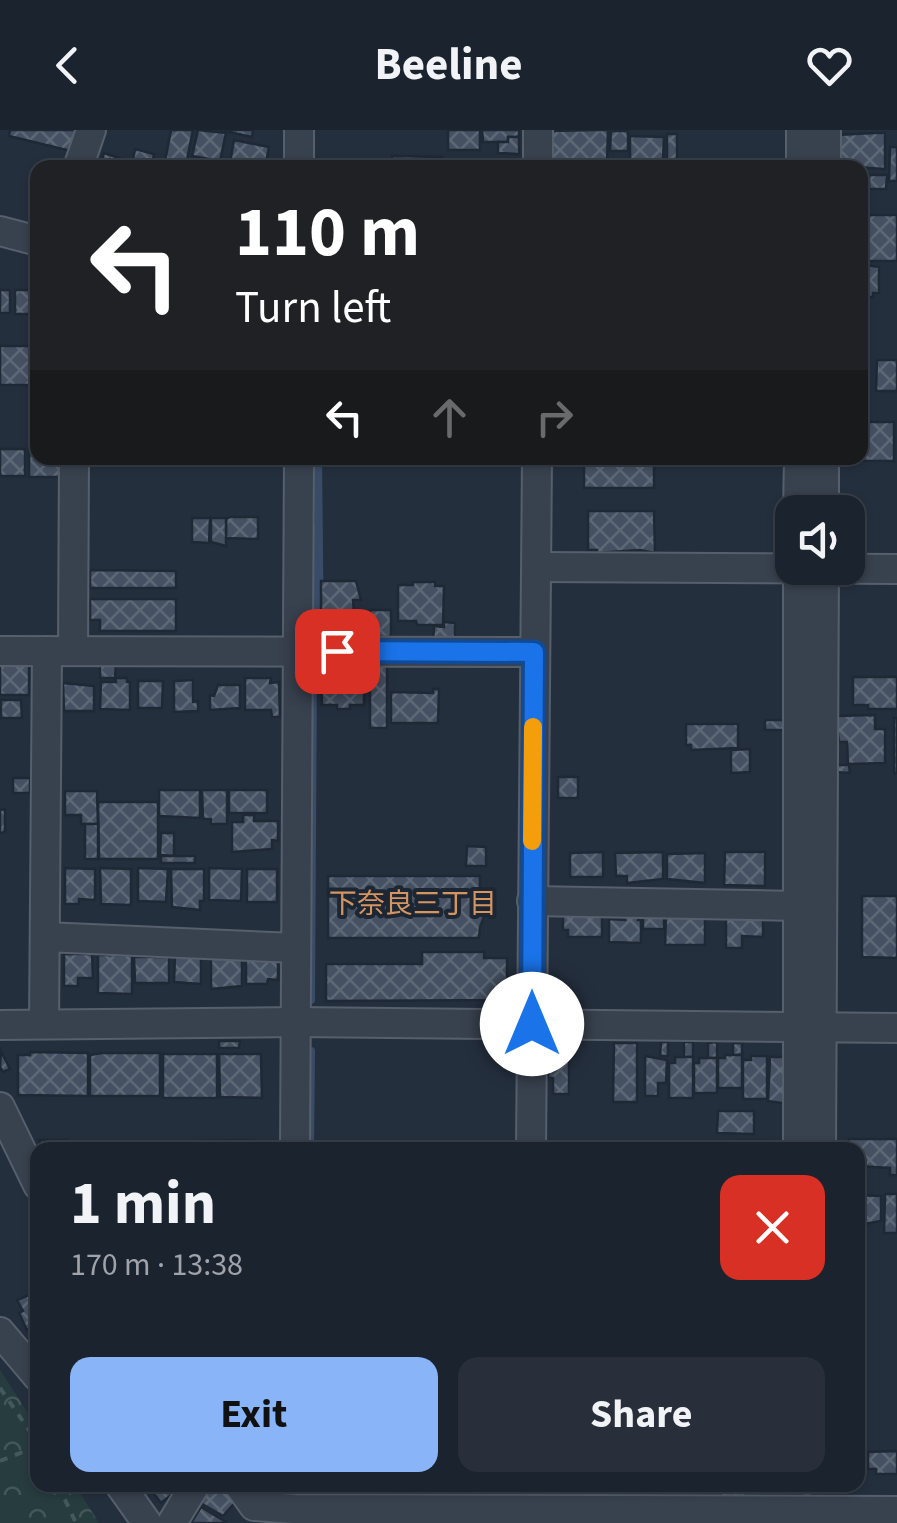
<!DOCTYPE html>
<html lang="en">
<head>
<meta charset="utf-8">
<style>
	:root { --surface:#1b232e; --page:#282f3a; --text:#f1f3f6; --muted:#a0a4aa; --line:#39404a; --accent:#8ab4f8 }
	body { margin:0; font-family:"Source Sans 3","Noto Sans JP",sans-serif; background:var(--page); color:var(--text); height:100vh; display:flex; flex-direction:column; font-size:38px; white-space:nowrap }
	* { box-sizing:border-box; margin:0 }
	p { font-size:32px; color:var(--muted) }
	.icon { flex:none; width:55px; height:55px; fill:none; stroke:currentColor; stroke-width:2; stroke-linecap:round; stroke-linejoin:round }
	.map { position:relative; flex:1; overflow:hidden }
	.panel { position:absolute; left:30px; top:1012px; width:835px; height:350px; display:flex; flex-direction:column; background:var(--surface); border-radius:20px; box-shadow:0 2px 8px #0004,0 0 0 2px var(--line) }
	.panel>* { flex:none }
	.guide { position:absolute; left:30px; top:30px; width:838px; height:305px; border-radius:20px; box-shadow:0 2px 8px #0004,0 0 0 2px var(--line); background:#202124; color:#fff; overflow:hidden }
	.controls { position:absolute; left:775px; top:365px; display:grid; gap:20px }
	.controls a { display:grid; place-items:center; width:90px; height:90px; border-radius:20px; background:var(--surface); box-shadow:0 2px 8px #0004,0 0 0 2px var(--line); font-size:50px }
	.pin { position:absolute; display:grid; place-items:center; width:85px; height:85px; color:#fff; margin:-42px; border-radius:20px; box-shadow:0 5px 15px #0006 }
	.me { position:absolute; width:110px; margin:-55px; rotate:0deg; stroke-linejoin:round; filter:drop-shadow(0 0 8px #0008) }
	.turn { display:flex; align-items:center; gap:35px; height:210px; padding:0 40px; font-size:45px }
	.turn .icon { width:130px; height:130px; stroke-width:2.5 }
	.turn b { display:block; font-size:70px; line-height:85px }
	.lanes { display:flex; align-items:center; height:95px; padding:0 40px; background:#0003; justify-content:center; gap:50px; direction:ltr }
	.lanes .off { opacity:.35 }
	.round { display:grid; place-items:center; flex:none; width:105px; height:105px; border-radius:20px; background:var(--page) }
	.summary { display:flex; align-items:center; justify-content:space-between; height:170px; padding:0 40px }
	h1 { font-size:60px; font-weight:700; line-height:75px }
	.button { display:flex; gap:20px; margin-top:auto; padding:20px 40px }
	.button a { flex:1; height:115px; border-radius:20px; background:var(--accent); color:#111; font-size:40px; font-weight:700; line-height:115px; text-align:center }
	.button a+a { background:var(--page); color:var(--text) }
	header { display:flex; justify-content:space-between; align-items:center; height:130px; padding:0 40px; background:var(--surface); font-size:45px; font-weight:700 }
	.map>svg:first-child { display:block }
	.forest { fill:url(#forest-crowns) }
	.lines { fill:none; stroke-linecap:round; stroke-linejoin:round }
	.stream { stroke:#394c67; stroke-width:8 }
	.building { fill:url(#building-cross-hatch); stroke:#1f2835; stroke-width:2.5 }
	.minor-casing { stroke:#565f6c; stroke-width:32 }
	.path { stroke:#44595c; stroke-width:4; stroke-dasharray:8 8; stroke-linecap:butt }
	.minor { stroke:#38414e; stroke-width:28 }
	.route-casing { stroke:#114b97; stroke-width:25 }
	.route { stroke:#1a73e8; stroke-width:18 }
	.slow { stroke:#f59e0b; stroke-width:18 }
	.labels { text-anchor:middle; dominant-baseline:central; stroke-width:8; stroke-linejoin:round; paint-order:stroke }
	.neighbourhood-label { font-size:28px; fill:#d59563; stroke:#1d2633 }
</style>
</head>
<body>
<header><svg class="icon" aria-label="back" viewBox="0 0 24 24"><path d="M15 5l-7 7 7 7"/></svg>Beeline<svg class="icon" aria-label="heart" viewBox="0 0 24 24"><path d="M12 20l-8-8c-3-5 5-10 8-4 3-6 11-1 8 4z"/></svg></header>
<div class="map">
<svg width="897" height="1393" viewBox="0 0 897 1393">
	<defs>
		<pattern id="forest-crowns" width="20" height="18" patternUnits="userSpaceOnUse" patternTransform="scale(2.5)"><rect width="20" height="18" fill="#263c3f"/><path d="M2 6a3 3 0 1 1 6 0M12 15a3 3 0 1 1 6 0" fill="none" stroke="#435659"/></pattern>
		<pattern id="building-cross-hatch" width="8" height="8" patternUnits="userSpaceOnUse" patternTransform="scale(2.5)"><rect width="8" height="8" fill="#455162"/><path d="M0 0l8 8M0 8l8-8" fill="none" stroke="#5d6877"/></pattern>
	</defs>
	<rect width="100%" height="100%" fill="#242f3e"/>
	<polygon class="forest" points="0,1240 37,1297 38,1355 75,1355 99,1393 0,1393"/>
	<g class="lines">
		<g class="stream">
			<polyline points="318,328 320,515"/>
			<polyline points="313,498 314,397"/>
			<polyline points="320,529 321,560"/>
			<polyline points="311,870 313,538"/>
			<polyline points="310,1020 311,921"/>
			<polyline points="308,1358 308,1355"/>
			<polyline points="807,1362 807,1355"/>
		</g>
	</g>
	<g class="building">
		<polygon points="10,0 80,0 75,22 9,6"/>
		<polygon points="171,0 193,0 186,35 165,31"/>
		<polygon points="198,0 226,3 220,31 192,26"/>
		<polygon points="220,0 253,0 252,7"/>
		<rect x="448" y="0" width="32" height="20"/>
		<polygon points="482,0 519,0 519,7 508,7 508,12 483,12"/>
		<polygon points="595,0 608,0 607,33 596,32 596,37 582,37 582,32 552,32 552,1"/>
		<polygon points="611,1 628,1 628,21 610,21"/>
		<polygon points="874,3 885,3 885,39 837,36 837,5"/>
		<polygon points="667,4 677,4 677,37 667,38"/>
		<polygon points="630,6 664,7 663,30 630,30"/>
		<polygon points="508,7 519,7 519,24 498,23 498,12 508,12"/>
		<polygon points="234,10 269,17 265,38 229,38"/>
		<polygon points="890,17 897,17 897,51 889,51"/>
		<polygon points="135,19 154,24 152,33 133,29"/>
		<polygon points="104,23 143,36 143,32 160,38 99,38"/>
		<polygon points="392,26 442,27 442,38 392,38"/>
		<polygon points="869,45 887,45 886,59 869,59"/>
		<rect x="860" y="85" width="37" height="46"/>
		<polygon points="860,134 879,137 879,163 873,163 873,167 860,167"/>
		<rect x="0" y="160" width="10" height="23"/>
		<rect x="15" y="160" width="23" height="24"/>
		<rect x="0" y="216" width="38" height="39"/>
		<polygon points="877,230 897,230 897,261 876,261"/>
		<polygon points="860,292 894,292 894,331 852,331 852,328 860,328"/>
		<rect x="0" y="319" width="25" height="27"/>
		<polygon points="29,319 38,319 38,328 61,328 61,347 29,347"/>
		<rect x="584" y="328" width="70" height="30"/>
		<polygon points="588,381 654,381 655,423 640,420 596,423 597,420 588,420"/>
		<polygon points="230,387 258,387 258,409 226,408 226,389"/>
		<polygon points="192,388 210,388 209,413 192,412"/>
		<polygon points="211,388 226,388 226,416 211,412"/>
		<rect x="777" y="400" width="15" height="18"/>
		<polygon points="90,440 176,441 176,458 90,458"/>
		<polygon points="321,451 356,451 361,470 353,470 354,484 321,484"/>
		<polygon points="413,452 435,452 435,456 444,456 443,495 417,495 416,491 398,491 398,455 413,455"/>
		<polygon points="90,469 176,469 176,501 100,501 100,490 90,490"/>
		<rect x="370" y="480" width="21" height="27"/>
		<polygon points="444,492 455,493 455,512 433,512 434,496 444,497"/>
		<polygon points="100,533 116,533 115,548 100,548"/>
		<rect x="0" y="534" width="29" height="31"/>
		<polygon points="321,535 360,535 360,545 364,545 364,575 350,575 350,579 337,579 337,575 322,575"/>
		<rect x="370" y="536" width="17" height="62"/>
		<polygon points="853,547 897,547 897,579 868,579 868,575 853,575"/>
		<polygon points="115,548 127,548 127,552 130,552 130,580 100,579 101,552 116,552"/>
		<polygon points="245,548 271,548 270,553 279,552 280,587 272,587 271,580 245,580"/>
		<polygon points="193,550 193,572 198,571 198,581 174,582 174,551"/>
		<polygon points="138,551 163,551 162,578 138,578"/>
		<polygon points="63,553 94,556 94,581 64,581"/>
		<polygon points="218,555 240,555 240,578 210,580 210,565 214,566"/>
		<polygon points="433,559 439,559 438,593 391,593 391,562 433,563"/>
		<polygon points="1,570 21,570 22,588 1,588"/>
		<polygon points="875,585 875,599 885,599 885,633 848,634 847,612 839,612 836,586"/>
		<rect x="894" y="588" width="3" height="55"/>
		<rect x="765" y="590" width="20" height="10"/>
		<polygon points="686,594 738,594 738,618 691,620 691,615 686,615"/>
		<polygon points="750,619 750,642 731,643 731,620"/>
		<polygon points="833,635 849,635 850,643 834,642"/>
		<rect x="558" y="647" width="20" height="21"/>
		<rect x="13" y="648" width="17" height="15"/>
		<polygon points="159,660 200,660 200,688 159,686"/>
		<polygon points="202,660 227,660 227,694 211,694 211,689 203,689"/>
		<rect x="229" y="660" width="38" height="23"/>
		<polygon points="65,661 97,661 98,694 81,694 81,685 65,685"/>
		<polygon points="98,672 158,672 158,729 99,729"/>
		<polygon points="5,679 5,702 0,703 0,680"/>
		<polygon points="243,685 254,685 254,691 278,691 278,711 272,710 272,719 232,722 232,692 243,692"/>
		<rect x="85" y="694" width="13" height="35"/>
		<polygon points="161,703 174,703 174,726 160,725"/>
		<polygon points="467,716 486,717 486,736 466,736"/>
		<polygon points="603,722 603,747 570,747 570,723"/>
		<polygon points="663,722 663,749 627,753 627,746 616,746 615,723"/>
		<polygon points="725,722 765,722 765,756 724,755"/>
		<polygon points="705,723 705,753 667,749 667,724"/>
		<rect x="161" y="726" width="34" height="7"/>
		<polygon points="65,738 95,739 95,770 79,769 79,774 65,774"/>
		<polygon points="100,738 131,739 131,775 101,774"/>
		<polygon points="138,738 168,739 166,772 138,771"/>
		<polygon points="209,738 242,739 241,771 209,770"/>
		<polygon points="171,739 204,739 204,771 200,771 200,780 172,777"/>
		<rect x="247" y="739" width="30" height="33"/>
		<polygon points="328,746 480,746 480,759 487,779 480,797 479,808 328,808"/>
		<polygon points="862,766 897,766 897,828 862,827"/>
		<rect x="643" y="781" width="21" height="18"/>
		<polygon points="563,782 602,783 602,807 568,807 568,800 563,800"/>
		<polygon points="726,783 763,783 763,807 742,806 742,818 726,818"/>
		<polygon points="625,784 639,785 638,790 641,790 641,813 609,812 609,789 625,790"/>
		<polygon points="666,786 705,786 705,815 665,815"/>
		<polygon points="422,822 484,822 484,828 507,828 507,870 326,871 326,834 422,834"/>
		<polygon points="64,824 92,824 93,848 78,848 78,856 64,856"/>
		<polygon points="98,825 132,825 132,864 98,863"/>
		<polygon points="175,825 201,825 201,854 174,852"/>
		<polygon points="246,826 278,826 278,850 268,849 267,854 246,854"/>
		<polygon points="134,827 169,827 169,853 135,853"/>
		<polygon points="211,828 242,828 242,856 211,859"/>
		<polygon points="219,911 240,911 239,918 219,918"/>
		<polygon points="661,912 668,912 668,926 660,926"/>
		<rect x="684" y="912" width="9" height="15"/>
		<polygon points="717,912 717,928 708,928 708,913"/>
		<polygon points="552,913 569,913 569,964 553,964 553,948 548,948 549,920 552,920"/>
		<polygon points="614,913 637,913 637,972 613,972"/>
		<rect x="733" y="913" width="9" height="12"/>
		<polygon points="1,921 10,939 3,942 0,937"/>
		<polygon points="30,922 88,923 88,966 18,965 18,925 30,925"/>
		<polygon points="102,923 160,923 160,966 90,966 90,925"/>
		<rect x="163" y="924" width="54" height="44"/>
		<polygon points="219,924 261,924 262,968 220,967"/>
		<polygon points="725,925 742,925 742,958 718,958 718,928 725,928"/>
		<polygon points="645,926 667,930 666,953 658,953 658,966 645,966"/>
		<polygon points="751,926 767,926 767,969 743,969 743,930 751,930"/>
		<polygon points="675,927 693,927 693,968 669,968 669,933 675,933"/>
		<polygon points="770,927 788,927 788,974 768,971"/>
		<polygon points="699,928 717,928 717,963 694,963 694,933 699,933"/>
		<polygon points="718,981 754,981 754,1004 717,1003"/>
		<polygon points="849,1009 897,1009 897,1045 890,1045 890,1038 858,1036 858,1020 849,1020"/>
		<polygon points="39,1010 68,1010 67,1014 244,1010 278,1013 278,1020 44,1020"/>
		<rect x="733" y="1011" width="40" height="9"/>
		<polygon points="885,1064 897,1064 897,1103 884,1103"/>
		<polygon points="858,1065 881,1066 881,1091 858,1095"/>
		<polygon points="36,1162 38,1195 27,1200 19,1183 23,1181 17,1170"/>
		<polygon points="897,1321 897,1344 876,1344 876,1339 868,1339 868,1322"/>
		<rect x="858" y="1322" width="7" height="24"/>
		<polygon points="142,1355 178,1355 180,1358 161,1373 149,1357 145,1360"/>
		<polygon points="206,1355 228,1355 226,1359 240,1367 223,1386 197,1371"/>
		<rect x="340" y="1355" width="18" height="10"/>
		<polygon points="543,1355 583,1355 583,1358 542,1361"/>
		<polygon points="721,1355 751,1355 745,1356 745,1369 721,1369"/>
		<rect x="753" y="1355" width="34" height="7"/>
		<polygon points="201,1377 226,1392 225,1393 191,1393"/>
	</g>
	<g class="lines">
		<defs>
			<g id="minor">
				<polyline points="299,0 299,38"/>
				<polyline points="78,38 91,0"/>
				<polyline points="538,38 538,0"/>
				<polyline points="801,38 801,0"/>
				<polyline points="826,38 826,0"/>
				<polyline points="0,101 38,111"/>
				<polyline points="798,382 799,328"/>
				<polyline points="824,382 824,328"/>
				<polyline points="537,437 897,439"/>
				<polyline points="798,438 798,1020"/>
				<polyline points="0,521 533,522"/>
				<polyline points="73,521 74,328"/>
				<polyline points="532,771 799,776"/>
				<polyline points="45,807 296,818"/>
				<polyline points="44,894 47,521"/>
				<polyline points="0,895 296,892 897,898"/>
				<polyline points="0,977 38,1055"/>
				<polyline points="295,1020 299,328"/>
				<polyline points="531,1020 537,328"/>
				<polyline points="821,1020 824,438"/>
				<polyline points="0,1202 38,1247"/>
				<polyline points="120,1355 147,1393"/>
				<polyline points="239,1355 254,1376 294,1379 897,1381"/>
				<polyline points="172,1393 195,1355"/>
			</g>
		</defs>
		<use href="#minor" class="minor-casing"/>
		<g class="path">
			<polyline points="0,1258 38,1313"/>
			<polyline points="0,1331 38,1316"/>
			<polyline points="58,1355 76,1393"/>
		</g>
		<use href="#minor" class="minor"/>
	</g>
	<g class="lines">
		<defs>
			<polyline id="route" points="337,521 534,522 532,894"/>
		</defs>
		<use href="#route" class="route-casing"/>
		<use href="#route" class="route"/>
		<polyline class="slow" points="532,711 533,597"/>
	</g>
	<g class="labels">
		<g class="neighbourhood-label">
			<text x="413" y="774">下奈良三丁目</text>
		</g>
	</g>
</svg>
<div class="controls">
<a><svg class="icon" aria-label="sound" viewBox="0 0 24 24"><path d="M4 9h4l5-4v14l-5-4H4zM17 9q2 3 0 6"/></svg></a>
</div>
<div class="pin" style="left:337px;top:521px;background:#d93025"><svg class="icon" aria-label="arrive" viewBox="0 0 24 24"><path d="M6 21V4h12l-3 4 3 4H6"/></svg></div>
<svg class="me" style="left:532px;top:894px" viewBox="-20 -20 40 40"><circle r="19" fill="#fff"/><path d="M0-13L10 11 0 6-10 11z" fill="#1a73e8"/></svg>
<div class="guide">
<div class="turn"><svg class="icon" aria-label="left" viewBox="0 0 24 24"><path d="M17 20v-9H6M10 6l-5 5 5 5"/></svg><div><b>110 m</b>Turn left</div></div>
<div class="lanes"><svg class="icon" aria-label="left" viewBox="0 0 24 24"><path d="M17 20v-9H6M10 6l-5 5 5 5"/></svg><svg class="icon off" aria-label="ahead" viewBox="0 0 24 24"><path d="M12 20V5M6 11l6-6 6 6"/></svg><svg class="icon off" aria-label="right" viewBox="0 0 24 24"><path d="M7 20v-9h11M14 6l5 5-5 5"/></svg></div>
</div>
<section class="panel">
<div class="summary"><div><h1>1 min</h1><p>170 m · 13:38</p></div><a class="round" style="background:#d93025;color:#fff"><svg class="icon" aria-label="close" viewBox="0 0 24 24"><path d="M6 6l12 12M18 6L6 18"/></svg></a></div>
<div class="button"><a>Exit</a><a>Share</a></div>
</section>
</div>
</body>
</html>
